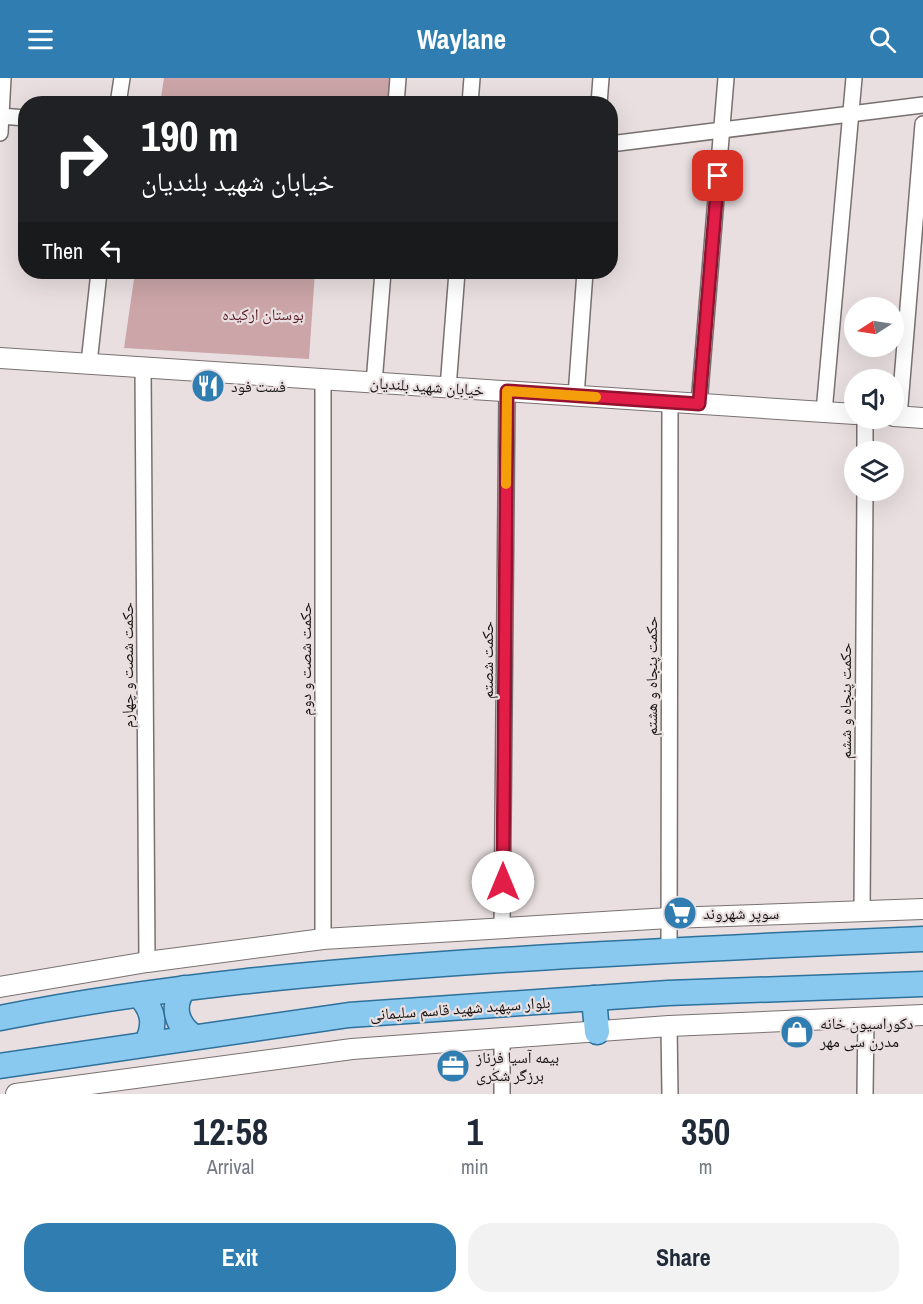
<!DOCTYPE html>
<html lang="en">
<head>
<meta charset="utf-8">
<style>
	:root { --surface:#fff; --page:#f2f2f3; --text:#1f2937; --muted:#747a83; --accent:#307eb1 }
	body { margin:0; font-family:"Archivo Narrow","Noto Naskh Arabic",sans-serif; background:var(--page); color:var(--text); height:100vh; display:flex; flex-direction:column; font-size:22px; white-space:nowrap }
	* { box-sizing:border-box; margin:0 }
	p { font-size:20px; color:var(--muted) }
	.icon { flex:none; width:33px; height:33px; fill:none; stroke:currentColor; stroke-width:2; stroke-linecap:round; stroke-linejoin:round }
	.map { position:relative; height:1016px; overflow:hidden }
	.side { display:flex; flex-direction:column; background:var(--surface); flex:1 }
	.side>* { flex:none }
	.banner { position:absolute; left:18px; top:18px; width:600px; height:183px; border-radius:24px; box-shadow:0 6px 24px #0002; background:#202124; color:#fff; overflow:hidden }
	.needle { width:39px; rotate:258deg }
	.fabs { position:absolute; left:844px; top:219px; display:grid; gap:12px }
	.fabs a { display:grid; place-items:center; width:60px; height:60px; border-radius:50%; background:var(--surface); box-shadow:0 6px 24px #0002; font-size:30px }
	.pin { position:absolute; display:grid; place-items:center; width:51px; height:51px; color:#fff; margin:-26px; border-radius:12px; box-shadow:0 3px 9px #0006 }
	.me { position:absolute; width:66px; margin:-33px; rotate:0deg; stroke-linejoin:round; filter:drop-shadow(0 0 4px #0008) }
	.turn { display:flex; align-items:center; gap:21px; height:126px; padding:0 24px; font-size:27px }
	.turn .icon { width:78px; height:78px; stroke-width:2.5 }
	.turn b { display:block; font-size:42px; line-height:51px }
	.then { display:flex; align-items:center; height:57px; padding:0 24px; background:#0003; gap:12px; font-size:22px }
	.eta { display:flex; justify-content:space-evenly; align-items:center; height:102px; text-align:center }
	.eta b { font-size:36px; font-weight:800; line-height:42px }
	.button { display:flex; gap:12px; margin-top:auto; padding:12px 24px }
	.button a { flex:1; height:69px; border-radius:24px; background:var(--accent); color:#fff; font-size:24px; font-weight:800; line-height:69px; text-align:center }
	.button a+a { background:var(--page); color:var(--text) }
	header { display:flex; justify-content:space-between; align-items:center; height:78px; padding:0 24px; background:var(--accent); color:#fff; font-size:27px; font-weight:800 }
	.map>svg:first-child { display:block }
	.green { fill:#cba5a8 }
	.lines { fill:none; stroke-linecap:round; stroke-linejoin:round }
	.minor-casing { stroke:#797171; stroke-width:18 }
	.tertiary-casing { stroke:#797171; stroke-width:22 }
	.primary-casing { stroke:#2e719b; stroke-width:27 }
	.minor { stroke:#fff; stroke-width:15 }
	.tertiary { stroke:#fff; stroke-width:20 }
	.primary { stroke:#89c8ef; stroke-width:24 }
	.route-casing { stroke:#92132f; stroke-width:15 }
	.route { stroke:#e11d48; stroke-width:10 }
	.slow { stroke:#f59e0b; stroke-width:10 }
	.labels { text-anchor:middle; dominant-baseline:central; stroke-width:4.5; stroke-linejoin:round; paint-order:stroke }
	.park-label { font-size:16px; fill:#5b1c28; stroke:#e9dfe0 }
	.poi-label { font-size:16px; fill:#161313; stroke:#e9dfe0; text-anchor:start }
	.street-label { font-size:16px; fill:#161313; stroke:#e9dfe0 }
</style>
</head>
<body>
<header><svg class="icon" aria-label="menu" viewBox="0 0 24 24"><path d="M4 6h16M4 12h16M4 18h16"/></svg>Waylane<svg class="icon" aria-label="search" viewBox="0 0 24 24"><circle cx="10" cy="10" r="6"/><path d="M15 15l6 6"/></svg></header>
<div class="map">
<svg width="923" height="1016" viewBox="0 0 923 1016">
	<rect width="100%" height="100%" fill="#e9dfe0"/>
	<g class="green">
		<polygon points="164,0 391,0 388,25 160,26"/>
		<polygon points="135,194 315,194 309,281 124,270"/>
	</g>
	<g class="lines">
		<defs>
			<g id="minor">
				<polyline points="118,26 122,0"/>
				<polyline points="396,26 398,0"/>
				<polyline points="470,26 472,0"/>
				<polyline points="599,26 601,0"/>
				<polyline points="0,38 26,40"/>
				<polyline points="0,55 3,0"/>
				<polyline points="610,66 923,27"/>
				<polyline points="89,285 99,194"/>
				<polyline points="143,290 147,884"/>
				<polyline points="374,305 383,194"/>
				<polyline points="448,310 457,194"/>
				<polyline points="576,318 585,194"/>
				<polyline points="699,326 726,0"/>
				<polyline points="824,334 854,0"/>
				<polyline points="899,339 923,46"/>
				<polyline points="865,374 865,340"/>
				<polyline points="862,833 865,412"/>
				<polyline points="502,851 507,313"/>
				<polyline points="323,861 323,301"/>
				<polyline points="669,871 670,324"/>
				<polyline points="669,948 670,1016"/>
				<polyline points="502,1016 502,960"/>
				<polyline points="865,1016 866,939"/>
			</g>
			<g id="tertiary">
				<polyline points="0,280 855,336"/>
				<polyline points="894,338 923,340"/>
				<polyline points="0,909 147,884 323,861 669,840 923,831"/>
				<polyline points="16,1016 352,971 669,948 923,937"/>
			</g>
			<g id="primary">
				<path d="M184,910c-13,18 -8,37 10,49"/>
				<path d="M139,917c15,15 17,31 7,49"/>
				<polyline points="594,920 597,954"/>
				<path d="M0,940c160,-32 323,-46 486,-57 145,-9 291,-16 437,-22"/>
				<polyline points="0,988 349,937 668,915 923,906"/>
			</g>
		</defs>
		<use href="#minor" class="minor-casing"/>
		<use href="#tertiary" class="tertiary-casing"/>
		<use href="#primary" class="primary-casing"/>
		<use href="#minor" class="minor"/>
		<use href="#tertiary" class="tertiary"/>
		<use href="#primary" class="primary"/>
	</g>
	<g class="lines">
		<defs>
			<polyline id="route" points="503,804 507,313 699,326 718,98"/>
		</defs>
		<use href="#route" class="route-casing"/>
		<use href="#route" class="route"/>
		<polyline class="slow" points="506,406 507,313 596,319"/>
	</g>
	<defs>
		<symbol id="restaurant-disc" viewBox="-11 -11 22 22"><circle r="9.5" fill="#307eb1" stroke="#e9dfe0"/><path d="M-5-6h1v4h1v-4h1v4h1v-4h1v5L-1.5 .5V6h-2V.5L-5-1ZM5-6V6H3V1.5H1.5Q1.5-4 5-6Z" fill="#fff"/></symbol>
		<symbol id="supermarket-disc" viewBox="-11 -11 22 22"><circle r="9.5" fill="#307eb1" stroke="#e9dfe0"/><path d="M-6-5.5h2.5l.6 2H6L4.5 2H-2.5L-4.4-4H-6ZM-1.5 3.2a1.3 1.3 0 1 0 .1 0ZM3 3.2a1.3 1.3 0 1 0 .1 0Z" fill="#fff"/></symbol>
		<symbol id="shop-disc" viewBox="-11 -11 22 22"><circle r="9.5" fill="#307eb1" stroke="#e9dfe0"/><path d="M-5-2.5h2.3a2.7 3.5 0 0 1 5.4 0H5L5.5 6h-11ZM-1.5-2.5h3a1.5 2.3 0 0 0-3 0Z" fill="#fff"/></symbol>
		<symbol id="office-disc" viewBox="-11 -11 22 22"><circle r="9.5" fill="#307eb1" stroke="#e9dfe0"/><path d="M-6-3h4V-5.5h4V-3h4V5H-6ZM-1-4.5V-3h2v-1.5ZM-6 0V1H6V0Z" fill="#fff"/></symbol>
	</defs>
	<g fill-rule="evenodd">
		<use href="#restaurant-disc" x="189" y="289" width="38" height="38"/>
		<use href="#supermarket-disc" x="661" y="816" width="38" height="38"/>
		<use href="#shop-disc" x="778" y="935" width="38" height="38"/>
		<use href="#office-disc" x="434" y="969" width="38" height="38"/>
	</g>
	<g class="labels">
		<g class="park-label">
			<text x="263" y="236">بوستان ارکیده</text>
		</g>
		<g class="poi-label">
			<text x="231" y="308">فست فود</text>
			<text x="703" y="835">سوپر شهروند</text>
			<text x="820" y="945">دکوراسیون خانه<tspan x="820" dy="18">مدرن سی مهر</tspan></text>
			<text x="476" y="979">بیمه آسیا فرناز<tspan x="476" dy="18">برزگر شکری</tspan></text>
		</g>
		<g class="street-label">
			<text transform="translate(427 308) rotate(4)">خیابان شهید بلندیان</text>
			<text transform="translate(305 581) rotate(-90)">حکمت شصت و دوم</text>
			<text transform="translate(487 582) rotate(-90)">حکمت شصتم</text>
			<text transform="translate(127 587) rotate(-90)">حکمت شصت و چهارم</text>
			<text transform="translate(651 598) rotate(-90)">حکمت پنجاه و هشتم</text>
			<text transform="translate(845 623) rotate(-90)">حکمت پنجاه و ششم</text>
			<text transform="translate(460 930) rotate(-4)">بلوار سپهبد شهید قاسم سلیمانی</text>
		</g>
	</g>
</svg>
<div class="fabs">
<a><svg class="needle" viewBox="-14 -14 28 28"><path d="M0-13l5 13h-10z" fill="#e53935"/><path d="M0 13l5-13h-10z" fill="#747a83"/></svg></a>
<a><svg class="icon" aria-label="sound" viewBox="0 0 24 24"><path d="M4 9h4l5-4v14l-5-4H4zM17 9q2 3 0 6"/></svg></a>
<a><svg class="icon" aria-label="layers" viewBox="0 0 24 24"><path d="M12 4l9 5-9 5-9-5zM3 14l9 5 9-5"/></svg></a>
</div>
<div class="pin" style="left:718px;top:98px;background:#d93025"><svg class="icon" aria-label="arrive" viewBox="0 0 24 24"><path d="M6 21V4h12l-3 4 3 4H6"/></svg></div>
<svg class="me" style="left:503px;top:804px" viewBox="-20 -20 40 40"><circle r="19" fill="#fff"/><path d="M0-13L10 11 0 6-10 11z" fill="#e11d48"/></svg>
<div class="banner">
<div class="turn"><svg class="icon" aria-label="right" viewBox="0 0 24 24"><path d="M7 20v-9h11M14 6l5 5-5 5"/></svg><div><b>190 m</b>خیابان شهید بلندیان</div></div>
<div class="then">Then<svg class="icon" aria-label="left" viewBox="0 0 24 24"><path d="M17 20v-9H6M10 6l-5 5 5 5"/></svg></div>
</div>
</div>
<section class="side">
<div class="eta">
<div><b>12:58</b><p>Arrival</p></div>
<div><b>1</b><p>min</p></div>
<div><b>350</b><p>m</p></div>
</div>
<div class="button"><a>Exit</a><a>Share</a></div>
</section>
</body>
</html>
